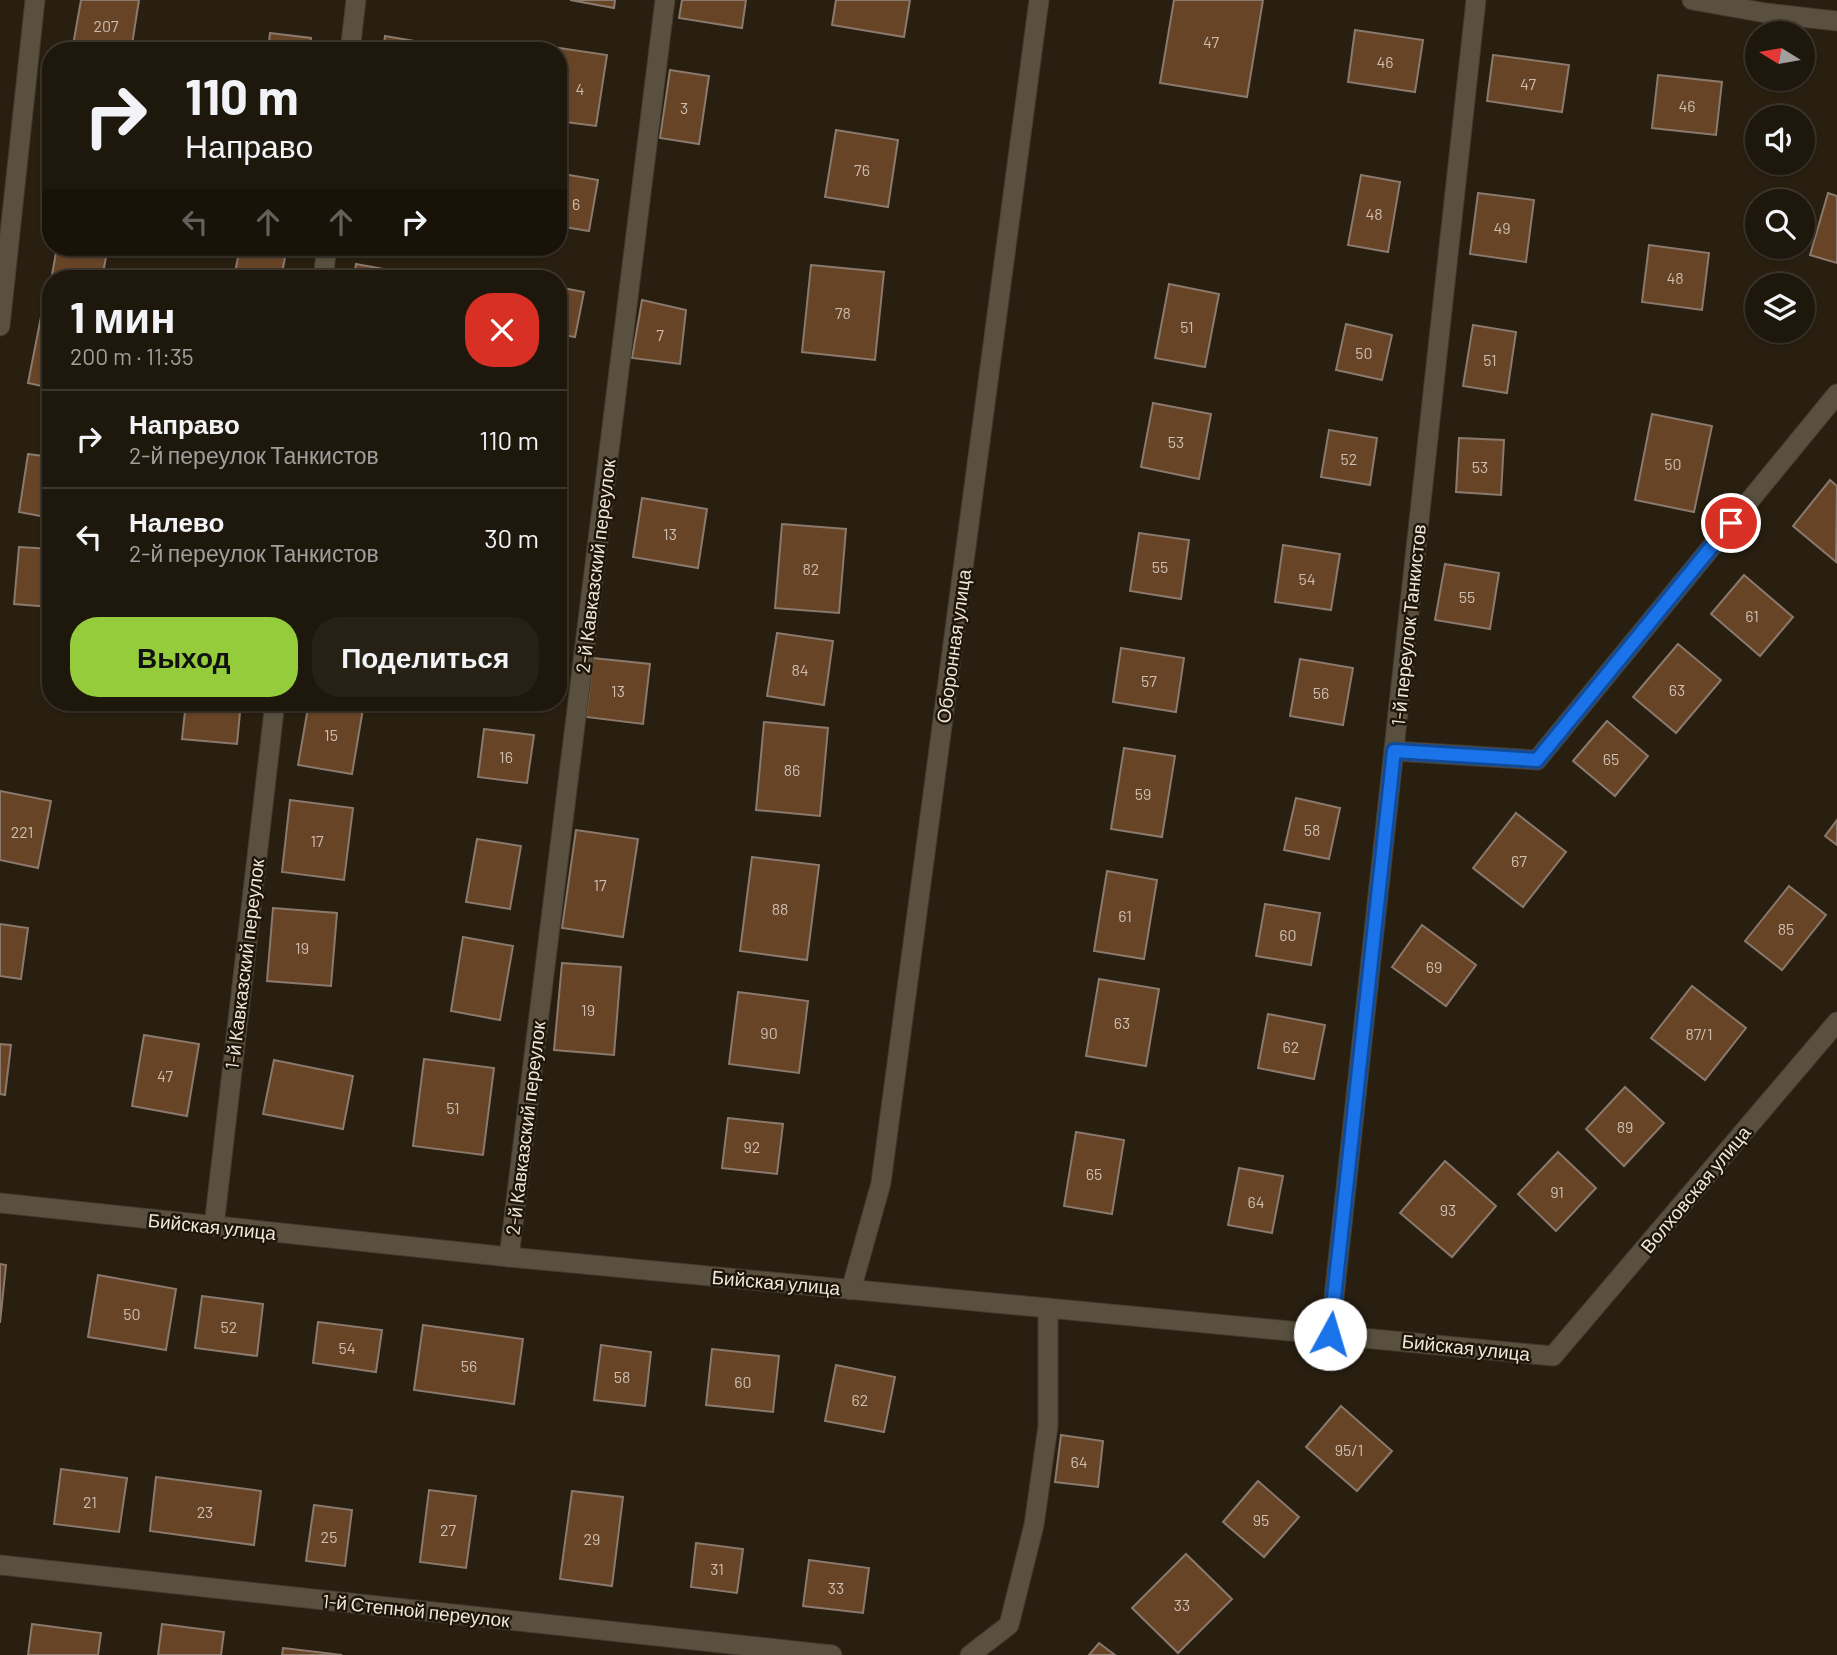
<!DOCTYPE html>
<html lang="ru">
<head>
<meta charset="utf-8">
<style>
	:root { --surface:#1e170c; --page:#262015; --text:#f1f3f6; --muted:#a19f9d; --line:#3c362d; --accent:#94cc3c }
	body { margin:0; font-family:Barlow,sans-serif; background:var(--page); color:var(--text); height:100vh; display:flex; flex-direction:column; font-size:26px; white-space:nowrap }
	* { box-sizing:border-box; margin:0 }
	p { font-size:23px; color:var(--muted) }
	.icon { flex:none; width:38px; height:38px; fill:none; stroke:currentColor; stroke-width:2; stroke-linecap:round; stroke-linejoin:round }
	.map { position:relative; flex:1; overflow:hidden }
	.side { position:absolute; left:42px; top:270px; width:525px; height:441px; display:flex; flex-direction:column; background:var(--surface); border-radius:28px; box-shadow:0 2px 5px #0004,0 0 0 2px var(--line) }
	.side>* { flex:none }
	.hud { position:absolute; left:42px; top:42px; width:525px; height:214px; border-radius:28px; box-shadow:0 2px 5px #0004,0 0 0 2px var(--line); background:#1e170c; color:var(--text); overflow:hidden }
	.needle { width:46px; rotate:281deg }
	.controls { position:absolute; left:1745px; top:21px; display:grid; gap:14px }
	.controls a { display:grid; place-items:center; width:70px; height:70px; border-radius:50%; background:var(--surface); box-shadow:0 2px 5px #0004,0 0 0 2px var(--line); font-size:35px }
	.pin { position:absolute; display:grid; place-items:center; width:60px; height:60px; color:#fff; margin:-30px; border:4px solid #fff; border-radius:50%; box-shadow:0 2px 7px #0007 }
	.me { position:absolute; width:77px; margin:-38px; rotate:6deg; stroke-linejoin:round; filter:drop-shadow(0 0 5px #0008) }
	.turn { display:flex; align-items:center; gap:24px; height:147px; padding:0 28px; font-size:32px }
	.turn .icon { width:91px; height:91px; stroke-width:2.5 }
	.turn b { display:block; font-size:49px; line-height:60px }
	.lanes { display:flex; align-items:center; height:66px; padding:0 28px; background:#0003; justify-content:center; gap:35px; direction:ltr }
	.lanes .off { opacity:.35 }
	.round { display:grid; place-items:center; flex:none; width:74px; height:74px; border-radius:28px; background:var(--page) }
	.summary { display:flex; align-items:center; justify-content:space-between; height:119px; padding:0 28px }
	h1 { font-size:42px; font-weight:700; line-height:52px }
	.cta { display:flex; gap:14px; margin-top:auto; padding:14px 28px }
	.cta a { flex:1; height:80px; border-radius:28px; background:var(--accent); color:#111; font-size:28px; font-weight:700; line-height:80px; text-align:center }
	.cta a+a { background:var(--page); color:var(--text) }
	ul { padding:0; list-style:none }
	li { display:flex; align-items:center; gap:21px; height:98px; padding:0 28px; border-top:2px solid var(--line) }
	li div { flex:1 }
	li b { display:block; font-size:26px }
	li em { font-style:normal }
	.map>svg:first-child { display:block }
	.building { fill:#684427; stroke:#8a796c; stroke-width:2 }
	.lines { fill:none; stroke-linecap:round; stroke-linejoin:round }
	.minor-casing { stroke:#413a31; stroke-width:21 }
	.minor { stroke:#5a503f; stroke-width:19 }
	.route-casing { stroke:#114b97; stroke-width:18 }
	.route { stroke:#1a73e8; stroke-width:12 }
	.labels { text-anchor:middle; dominant-baseline:central; stroke-width:5; stroke-linejoin:round; paint-order:stroke }
	.number-label { font-size:16px; fill:#ccbeb0 }
	.street-label { font-size:19px; fill:#ede7de; stroke:#1f1607 }
</style>
</head>
<body>
<div class="map">
<svg width="1837" height="1655" viewBox="0 0 1837 1655">
	<rect width="100%" height="100%" fill="#281f10"/>
	<g class="building">
		<polygon points="81,0 139,0 131,51 72,51"/>
		<polygon points="570,0 615,0 614,8"/>
		<polygon points="682,0 746,0 742,28 679,18"/>
		<polygon points="836,0 910,0 904,37 832,25"/>
		<polygon points="1174,0 1263,0 1247,97 1160,83"/>
		<polygon points="1355,30 1423,40 1415,92 1348,82"/>
		<polygon points="270,33 311,38 310,51 268,51"/>
		<polygon points="385,36 450,47 449,51 383,51"/>
		<polygon points="546,46 607,55 596,126 558,121 558,51 546,51"/>
		<polygon points="1493,55 1569,65 1562,112 1487,101"/>
		<polygon points="670,70 709,76 699,144 660,138"/>
		<polygon points="1658,75 1722,82 1716,135 1652,128"/>
		<polygon points="836,130 898,140 888,207 825,197"/>
		<polygon points="558,173 598,180 589,231 558,226"/>
		<polygon points="1361,175 1400,182 1388,252 1348,245"/>
		<polygon points="1478,193 1534,200 1526,262 1470,254"/>
		<polygon points="1828,193 1837,196 1837,263 1810,255"/>
		<polygon points="1649,245 1709,253 1702,310 1642,302"/>
		<polygon points="57,247 108,247 102,278 68,278 52,275"/>
		<polygon points="240,247 287,247 281,278 234,278"/>
		<polygon points="356,264 417,275 417,278 354,278"/>
		<polygon points="811,265 884,272 875,360 802,352"/>
		<polygon points="1169,284 1219,294 1205,367 1155,358"/>
		<polygon points="558,287 584,292 575,337 558,334"/>
		<polygon points="642,300 686,310 680,364 632,358"/>
		<polygon points="41,317 51,319 51,388 28,383"/>
		<polygon points="1346,324 1392,335 1382,380 1336,370"/>
		<polygon points="1473,325 1516,332 1507,393 1463,386"/>
		<polygon points="1153,403 1211,414 1199,479 1141,467"/>
		<polygon points="1652,414 1712,426 1694,512 1635,500"/>
		<polygon points="1329,430 1377,438 1370,485 1321,477"/>
		<polygon points="1459,438 1504,440 1501,495 1456,492"/>
		<polygon points="28,454 51,457 51,518 19,512"/>
		<polygon points="1830,480 1837,486 1836,562 1793,526"/>
		<polygon points="642,498 707,509 698,568 633,557"/>
		<polygon points="782,524 846,529 839,613 775,608"/>
		<polygon points="1139,533 1189,540 1181,599 1130,591"/>
		<polygon points="1283,545 1340,554 1331,610 1275,602"/>
		<polygon points="19,547 51,549 51,607 14,604"/>
		<polygon points="1445,564 1499,573 1490,629 1435,620"/>
		<polygon points="1744,575 1793,617 1760,656 1711,614"/>
		<polygon points="777,633 833,641 824,705 767,696"/>
		<polygon points="1678,644 1721,680 1676,733 1633,697"/>
		<polygon points="1121,648 1184,658 1176,712 1113,702"/>
		<polygon points="593,658 650,664 643,724 586,717"/>
		<polygon points="1300,659 1353,668 1343,725 1290,716"/>
		<polygon points="186,702 241,702 237,744 182,739"/>
		<polygon points="309,702 364,703 352,774 298,765"/>
		<polygon points="1607,721 1648,756 1615,796 1573,761"/>
		<polygon points="764,722 828,728 820,816 756,810"/>
		<polygon points="484,729 534,735 527,783 478,777"/>
		<polygon points="1124,748 1175,756 1162,837 1111,829"/>
		<polygon points="0,791 51,801 38,868 0,860"/>
		<polygon points="1296,798 1340,808 1329,859 1284,850"/>
		<polygon points="290,800 353,808 344,880 282,872"/>
		<polygon points="1516,813 1566,852 1523,907 1473,868"/>
		<polygon points="1837,820 1837,845 1825,836"/>
		<polygon points="576,830 638,839 623,937 562,928"/>
		<polygon points="477,839 521,846 510,909 466,902"/>
		<polygon points="752,857 819,865 807,960 740,951"/>
		<polygon points="1107,871 1157,880 1144,959 1094,951"/>
		<polygon points="1789,886 1826,915 1782,970 1745,941"/>
		<polygon points="1265,904 1320,913 1311,965 1256,956"/>
		<polygon points="273,908 337,913 331,986 267,981"/>
		<polygon points="0,924 28,928 21,979 0,976"/>
		<polygon points="1422,925 1476,965 1446,1006 1392,967"/>
		<polygon points="463,937 513,946 500,1020 451,1011"/>
		<polygon points="562,963 621,967 614,1055 554,1050"/>
		<polygon points="1099,979 1159,989 1146,1066 1086,1056"/>
		<polygon points="1692,986 1746,1028 1705,1080 1651,1038"/>
		<polygon points="738,992 808,1001 799,1073 729,1064"/>
		<polygon points="1268,1014 1325,1025 1314,1079 1258,1068"/>
		<polygon points="144,1035 199,1044 187,1116 132,1106"/>
		<polygon points="0,1044 11,1045 5,1095 0,1094"/>
		<polygon points="424,1059 494,1068 483,1155 413,1146"/>
		<polygon points="274,1060 353,1076 343,1129 263,1114"/>
		<polygon points="1625,1087 1664,1123 1624,1166 1586,1129"/>
		<polygon points="728,1118 783,1124 777,1174 722,1168"/>
		<polygon points="1076,1132 1124,1140 1112,1214 1064,1206"/>
		<polygon points="1558,1152 1596,1188 1556,1231 1518,1194"/>
		<polygon points="1445,1161 1496,1206 1452,1257 1400,1213"/>
		<polygon points="1239,1168 1283,1176 1272,1233 1228,1225"/>
		<polygon points="0,1264 6,1265 0,1323"/>
		<polygon points="98,1275 176,1289 166,1350 88,1337"/>
		<polygon points="202,1296 263,1304 257,1356 195,1348"/>
		<polygon points="318,1322 382,1330 376,1372 313,1363"/>
		<polygon points="423,1325 523,1339 514,1404 414,1390"/>
		<polygon points="601,1345 651,1352 645,1406 594,1400"/>
		<polygon points="712,1349 779,1356 773,1412 706,1405"/>
		<polygon points="836,1365 895,1377 884,1432 825,1421"/>
		<polygon points="1341,1406 1392,1451 1357,1491 1306,1447"/>
		<polygon points="1061,1435 1103,1441 1098,1487 1055,1482"/>
		<polygon points="61,1469 127,1478 119,1532 54,1524"/>
		<polygon points="156,1477 261,1491 254,1545 150,1531"/>
		<polygon points="1258,1481 1299,1517 1264,1557 1223,1522"/>
		<polygon points="429,1490 476,1496 466,1568 420,1562"/>
		<polygon points="572,1491 623,1497 612,1586 560,1579"/>
		<polygon points="314,1505 352,1510 345,1566 306,1561"/>
		<polygon points="696,1543 743,1549 737,1593 691,1587"/>
		<polygon points="1186,1554 1232,1599 1178,1653 1132,1608"/>
		<polygon points="809,1560 869,1568 863,1613 803,1606"/>
		<polygon points="32,1624 101,1633 98,1655 28,1655"/>
		<polygon points="162,1624 224,1632 221,1655 158,1655"/>
		<polygon points="1099,1643 1115,1655 1089,1655"/>
		<polygon points="283,1648 342,1655 282,1655"/>
	</g>
	<g class="lines">
		<defs>
			<g id="minor">
				<polyline points="1692,0 1766,13 1837,21"/>
				<polyline points="350,51 356,0"/>
				<polyline points="323,278 327,247"/>
				<polyline points="0,326 35,0"/>
				<polyline points="1394,751 1537,760 1837,394"/>
				<polyline points="0,1203 509,1257 1553,1356 1837,1022"/>
				<polyline points="214,1226 275,702"/>
				<polyline points="509,1257 665,0"/>
				<polyline points="851,1290 881,1183 1039,0"/>
				<polyline points="1330,1334 1476,0"/>
				<polyline points="0,1565 832,1655"/>
				<polyline points="970,1655 1009,1625 1034,1525 1048,1426 1048,1308"/>
			</g>
		</defs>
		<use href="#minor" class="minor-casing"/>
		<use href="#minor" class="minor"/>
	</g>
	<g class="lines">
		<defs>
			<polyline id="route" points="1330,1334 1394,751 1537,760 1731,523"/>
		</defs>
		<use href="#route" class="route-casing"/>
		<use href="#route" class="route"/>
	</g>
	<g class="labels">
		<g class="number-label">
			<text x="106" y="25">207</text>
			<text x="1211" y="41">47</text>
			<text x="1385" y="61">46</text>
			<text x="1528" y="83">47</text>
			<text x="580" y="88">4</text>
			<text x="1687" y="105">46</text>
			<text x="684" y="107">3</text>
			<text x="862" y="169">76</text>
			<text x="576" y="203">6</text>
			<text x="1374" y="213">48</text>
			<text x="1502" y="227">49</text>
			<text x="1675" y="277">48</text>
			<text x="843" y="312">78</text>
			<text x="1187" y="326">51</text>
			<text x="660" y="334">7</text>
			<text x="1364" y="352">50</text>
			<text x="1490" y="359">51</text>
			<text x="1176" y="441">53</text>
			<text x="1349" y="458">52</text>
			<text x="1673" y="463">50</text>
			<text x="1480" y="466">53</text>
			<text x="670" y="533">13</text>
			<text x="1160" y="566">55</text>
			<text x="811" y="568">82</text>
			<text x="1307" y="578">54</text>
			<text x="1467" y="596">55</text>
			<text x="1752" y="615">61</text>
			<text x="800" y="669">84</text>
			<text x="1149" y="680">57</text>
			<text x="1677" y="689">63</text>
			<text x="618" y="690">13</text>
			<text x="1321" y="692">56</text>
			<text x="331" y="734">15</text>
			<text x="506" y="756">16</text>
			<text x="1611" y="758">65</text>
			<text x="792" y="769">86</text>
			<text x="1143" y="793">59</text>
			<text x="1312" y="829">58</text>
			<text x="22" y="831">221</text>
			<text x="317" y="840">17</text>
			<text x="1519" y="860">67</text>
			<text x="600" y="884">17</text>
			<text x="780" y="908">88</text>
			<text x="1125" y="915">61</text>
			<text x="1786" y="928">85</text>
			<text x="1288" y="934">60</text>
			<text x="302" y="947">19</text>
			<text x="1434" y="966">69</text>
			<text x="588" y="1009">19</text>
			<text x="1122" y="1022">63</text>
			<text x="769" y="1032">90</text>
			<text x="1699" y="1033">87/1</text>
			<text x="1291" y="1046">62</text>
			<text x="165" y="1075">47</text>
			<text x="453" y="1107">51</text>
			<text x="1625" y="1126">89</text>
			<text x="752" y="1146">92</text>
			<text x="1094" y="1173">65</text>
			<text x="1557" y="1191">91</text>
			<text x="1256" y="1201">64</text>
			<text x="1448" y="1209">93</text>
			<text x="132" y="1313">50</text>
			<text x="229" y="1326">52</text>
			<text x="347" y="1347">54</text>
			<text x="469" y="1365">56</text>
			<text x="622" y="1376">58</text>
			<text x="743" y="1381">60</text>
			<text x="860" y="1399">62</text>
			<text x="1349" y="1449">95/1</text>
			<text x="1079" y="1461">64</text>
			<text x="90" y="1501">21</text>
			<text x="205" y="1511">23</text>
			<text x="1261" y="1519">95</text>
			<text x="448" y="1529">27</text>
			<text x="329" y="1536">25</text>
			<text x="592" y="1538">29</text>
			<text x="717" y="1568">31</text>
			<text x="836" y="1587">33</text>
			<text x="1182" y="1604">33</text>
		</g>
		<g class="street-label">
			<text transform="translate(595 566) rotate(-83)">2-й Кавказский переулок</text>
			<text transform="translate(1408 625) rotate(-84)">1-й переулок Танкистов</text>
			<text transform="translate(953 646) rotate(-82)">Оборонная улица</text>
			<text transform="translate(244 964) rotate(-83)">1-й Кавказский переулок</text>
			<text transform="translate(525 1128) rotate(-83)">2-й Кавказский переулок</text>
			<text transform="translate(1695 1189) rotate(-50)">Волховская улица</text>
			<text transform="translate(212 1226) rotate(6)">Бийская улица</text>
			<text transform="translate(776 1282) rotate(5)">Бийская улица</text>
			<text transform="translate(1466 1347) rotate(6)">Бийская улица</text>
			<text transform="translate(416 1610) rotate(6)">1-й Степной переулок</text>
		</g>
	</g>
</svg>
<div class="controls">
<a><svg class="needle" viewBox="-14 -14 28 28"><path d="M0-13l5 13h-10z" fill="#e53935"/><path d="M0 13l5-13h-10z" fill="#a19f9d"/></svg></a>
<a><svg class="icon" aria-label="sound" viewBox="0 0 24 24"><path d="M4 9h4l5-4v14l-5-4H4zM17 9q2 3 0 6"/></svg></a>
<a><svg class="icon" aria-label="search" viewBox="0 0 24 24"><circle cx="10" cy="10" r="6"/><path d="M15 15l6 6"/></svg></a>
<a><svg class="icon" aria-label="layers" viewBox="0 0 24 24"><path d="M12 4l9 5-9 5-9-5zM3 14l9 5 9-5"/></svg></a>
</div>
<div class="pin" style="left:1731px;top:523px;background:#d93025"><svg class="icon" aria-label="arrive" viewBox="0 0 24 24"><path d="M6 21V4h12l-3 4 3 4H6"/></svg></div>
<svg class="me" style="left:1330px;top:1334px" viewBox="-20 -20 40 40"><circle r="19" fill="#fff"/><path d="M0-13L10 11 0 6-10 11z" fill="#1a73e8"/></svg>
<div class="hud">
<div class="turn"><svg class="icon" aria-label="right" viewBox="0 0 24 24"><path d="M7 20v-9h11M14 6l5 5-5 5"/></svg><div><b>110 m</b>Направо</div></div>
<div class="lanes"><svg class="icon off" aria-label="left" viewBox="0 0 24 24"><path d="M17 20v-9H6M10 6l-5 5 5 5"/></svg><svg class="icon off" aria-label="ahead" viewBox="0 0 24 24"><path d="M12 20V5M6 11l6-6 6 6"/></svg><svg class="icon off" aria-label="ahead" viewBox="0 0 24 24"><path d="M12 20V5M6 11l6-6 6 6"/></svg><svg class="icon" aria-label="right" viewBox="0 0 24 24"><path d="M7 20v-9h11M14 6l5 5-5 5"/></svg></div>
</div>
<section class="side">
<div class="summary"><div><h1>1 мин</h1><p>200 m · 11:35</p></div><a class="round" style="background:#d93025;color:#fff"><svg class="icon" aria-label="close" viewBox="0 0 24 24"><path d="M6 6l12 12M18 6L6 18"/></svg></a></div>
<ul>
<li><svg class="icon" aria-label="right" viewBox="0 0 24 24"><path d="M7 20v-9h11M14 6l5 5-5 5"/></svg><div><b>Направо</b><p>2-й переулок Танкистов</p></div><em>110 m</em></li>
<li><svg class="icon" aria-label="left" viewBox="0 0 24 24"><path d="M17 20v-9H6M10 6l-5 5 5 5"/></svg><div><b>Налево</b><p>2-й переулок Танкистов</p></div><em>30 m</em></li>
</ul>
<div class="cta"><a>Выход</a><a>Поделиться</a></div>
</section>
</div>
</body>
</html>
